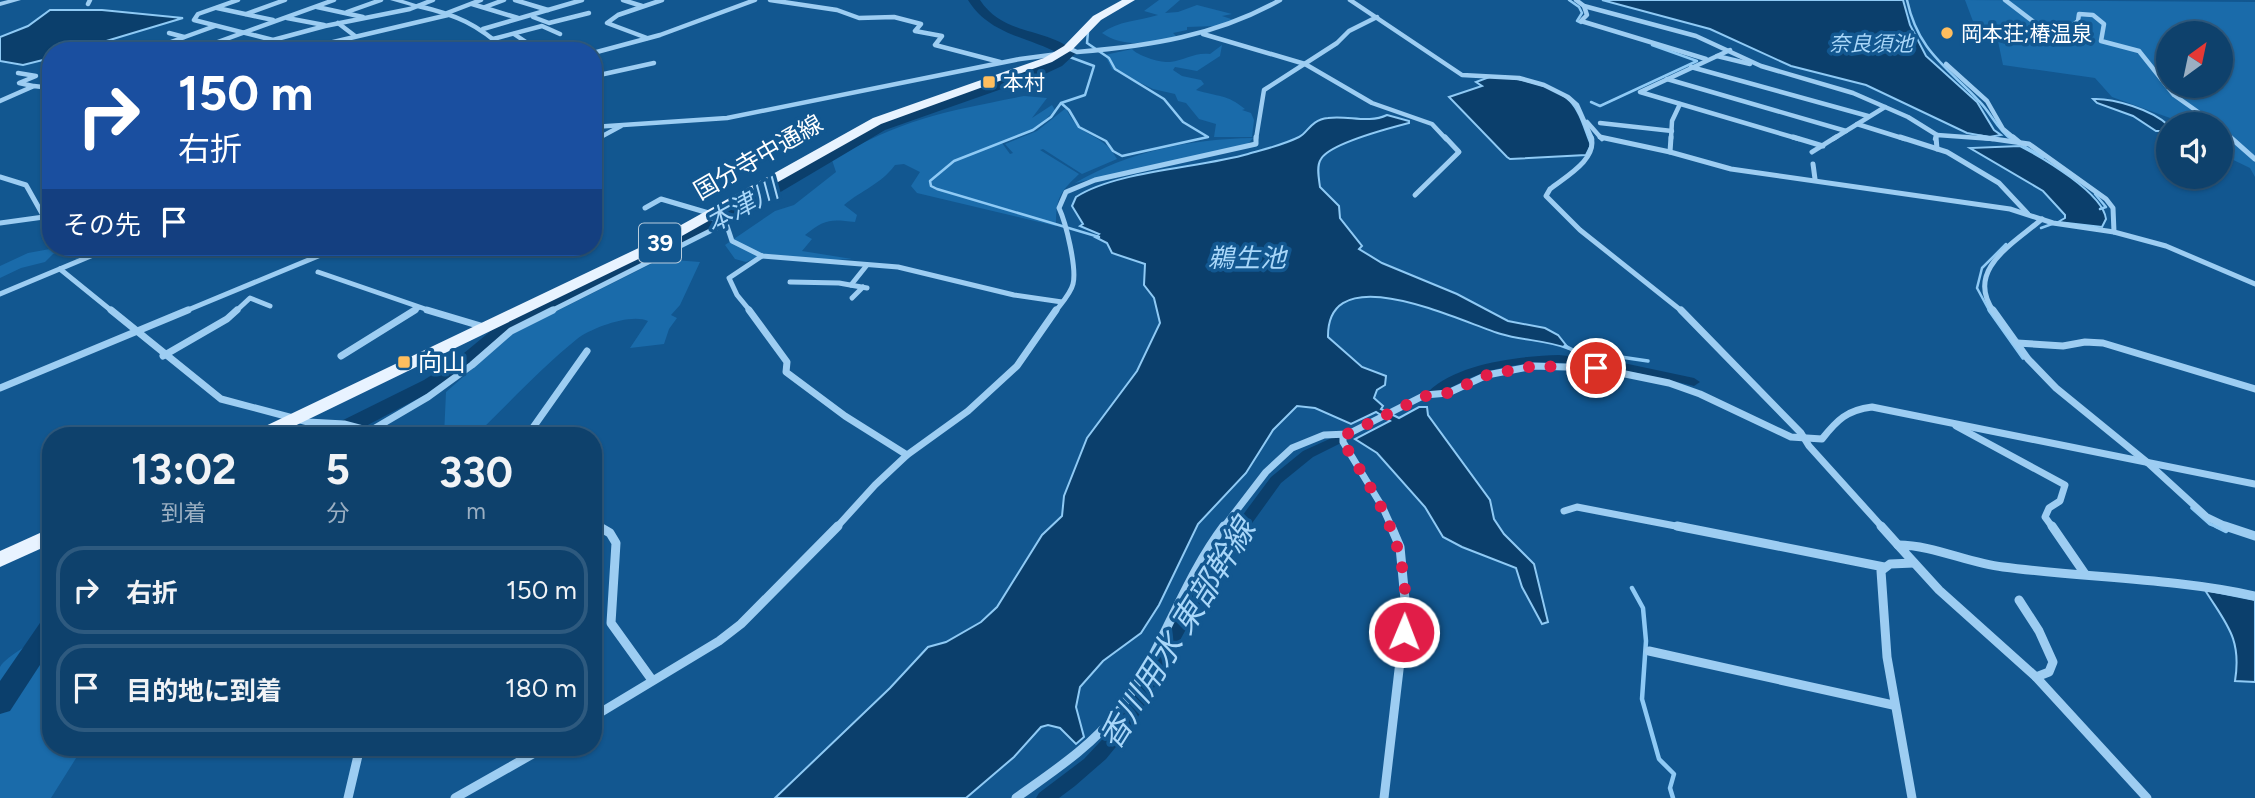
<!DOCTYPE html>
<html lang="ja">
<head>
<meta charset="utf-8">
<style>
	:root { --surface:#0e416c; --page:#1c4c74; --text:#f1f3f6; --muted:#9bafc2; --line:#2e5a7f }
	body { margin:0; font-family:Figtree,"Noto Sans JP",sans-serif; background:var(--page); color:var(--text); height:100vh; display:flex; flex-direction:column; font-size:26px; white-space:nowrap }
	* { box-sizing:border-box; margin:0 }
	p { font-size:23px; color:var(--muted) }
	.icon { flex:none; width:38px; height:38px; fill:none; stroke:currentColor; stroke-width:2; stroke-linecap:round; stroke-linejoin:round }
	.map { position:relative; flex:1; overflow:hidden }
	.drawer { position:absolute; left:42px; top:427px; width:560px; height:329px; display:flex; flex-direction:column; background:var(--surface); border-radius:28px; box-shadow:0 2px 5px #0004,0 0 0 2px var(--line) }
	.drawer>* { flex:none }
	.guide { position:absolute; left:42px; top:42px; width:560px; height:214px; border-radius:28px; box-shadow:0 2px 5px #0004,0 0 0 2px var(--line); background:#1a4fa0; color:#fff; overflow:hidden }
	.needle { width:46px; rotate:33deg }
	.fabs { position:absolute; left:2156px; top:21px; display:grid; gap:14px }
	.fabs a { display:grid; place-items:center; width:77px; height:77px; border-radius:50%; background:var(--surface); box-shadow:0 2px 5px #0004,0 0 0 2px var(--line); font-size:35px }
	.pin { position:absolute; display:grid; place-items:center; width:60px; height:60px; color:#fff; margin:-30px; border:4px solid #fff; border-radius:50%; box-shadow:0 2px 7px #0007 }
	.me { position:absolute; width:77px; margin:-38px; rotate:1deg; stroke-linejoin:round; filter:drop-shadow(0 0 5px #0008) }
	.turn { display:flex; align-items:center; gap:24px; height:147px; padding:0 21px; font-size:32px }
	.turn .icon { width:91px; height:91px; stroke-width:2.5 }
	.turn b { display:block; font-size:49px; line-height:60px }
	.then { display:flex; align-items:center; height:66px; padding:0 21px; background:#0003; gap:14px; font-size:26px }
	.eta { display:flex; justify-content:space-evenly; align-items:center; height:119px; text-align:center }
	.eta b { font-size:42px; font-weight:700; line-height:49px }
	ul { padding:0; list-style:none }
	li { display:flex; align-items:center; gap:21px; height:88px; margin:0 14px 10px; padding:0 7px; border:4px solid var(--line); border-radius:28px }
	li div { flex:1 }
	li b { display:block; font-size:26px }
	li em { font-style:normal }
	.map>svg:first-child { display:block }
	.green { fill:#1a6baa; fill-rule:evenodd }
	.water { fill:#0b3f6c; stroke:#8fcaf5; stroke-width:2 }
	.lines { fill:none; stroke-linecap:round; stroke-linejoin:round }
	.stream-far2 { stroke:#8fcaf5; stroke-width:2.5 }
	.stream-far1 { stroke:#8fcaf5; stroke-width:3.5 }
	.stream { stroke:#8fcaf5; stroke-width:4.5 }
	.canal { fill:#0b3f6c; fill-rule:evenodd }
	.river { fill:#0b3f6c; fill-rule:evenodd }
	.minor-far3 { stroke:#9dcdf2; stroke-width:4.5 }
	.minor-far2 { stroke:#9dcdf2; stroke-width:5 }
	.minor-far1 { stroke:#9dcdf2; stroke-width:7 }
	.minor { stroke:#9dcdf2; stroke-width:9 }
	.tertiary { fill:#9dcdf2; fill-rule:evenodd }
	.primary { fill:#e8f3ff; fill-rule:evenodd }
	.route { stroke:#e11d48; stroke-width:12; stroke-dasharray:0 21.6 }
	.poi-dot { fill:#ffbe5e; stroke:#125790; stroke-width:2.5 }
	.labels { text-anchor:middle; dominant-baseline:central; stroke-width:7; stroke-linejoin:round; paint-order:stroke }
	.far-poi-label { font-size:21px; fill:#fff; stroke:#125790; text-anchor:start }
	.far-water-label { font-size:21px; font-style:italic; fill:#a9d7f9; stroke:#125790 }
	.shield { fill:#125790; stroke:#b8cdde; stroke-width:2 }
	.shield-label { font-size:23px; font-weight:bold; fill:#fff }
	.street-label { font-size:24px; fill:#fff; stroke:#125790 }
	.poi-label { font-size:24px; fill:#fff; stroke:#125790; text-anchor:start }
	.water-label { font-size:26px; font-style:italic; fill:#a9d7f9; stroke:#125790 }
	.near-water-label { font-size:32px; font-style:italic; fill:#a9d7f9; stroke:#125790 }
</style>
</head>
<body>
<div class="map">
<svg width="2255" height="798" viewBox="0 0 2255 798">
	<rect width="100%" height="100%" fill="#125790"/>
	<g class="green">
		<path d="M1159,0h21l-15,13 13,-1 19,-7 35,9 -10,2 12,4 -18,6 -29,1v3l-14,3 5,5c-26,4 -54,11 -76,-5 16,-12 36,-12 56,-18l-14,-4z"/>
		<path d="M1965,0l290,2v175l-5,-9 -29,-14v-30h-45l-6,-6 -58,-21 -17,-19 -92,-13 -8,-38 -21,-3zM2168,33h53v53h-53z"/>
		<path d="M1222,45l-2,11 -23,15 -22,-4 -2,3 9,6 19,4 3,4 -8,6c22,7 31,4 49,19l-3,1 9,3 3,7 -2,17h-38l2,-13 -17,-5 -13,-16 -8,-2 -3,-7 -22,-5 -41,-20 -7,-14 27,-6c6,7 29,14 38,13 15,-2 25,-10 40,-8z"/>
		<path d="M1024,96l23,2 -15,20 20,-13 3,5 -20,20 -33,13 8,11 3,-1 -8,-9 32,-13 29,-23c14,33 35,22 51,51l-35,15 -39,-25 -3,1 39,24c-20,19 -23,24 -23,52l-139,-33 -6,-7 9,-14 -16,-8 -9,1c-14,19 -33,25 -51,40l13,10 -2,7c-25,-3 -30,-3 -50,13l7,4 -10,12 50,8 -24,1 -64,-6 -18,8 -11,-3 -10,-14 50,-34 19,-6 42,-33 -4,-12c68,-41 116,-49 192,-64z"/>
		<path d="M1253,138l-5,6 -173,39c55,-32 115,-44 178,-45z"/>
		<polygon points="61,247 91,247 77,259 62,250 53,254 45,262 21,268 0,278 0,266 28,253"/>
		<path d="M661,259l39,3 -20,43 -9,10 6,3 -8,11 -5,15 -34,4 18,-27c-17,-8 -57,7 -71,18 -36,29 -69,65 -102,97h-31l2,-44 67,-59z"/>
		<path d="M51,629v118h32l-32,51h-51v-131c6,-11 39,-28 51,-38z"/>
	</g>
	<g class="water">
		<polygon points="1602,0 1903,0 1910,25 1926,56 1977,102 1994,130 2001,135 1989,137 1967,133 1866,85 1791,66 1710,29"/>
		<polygon points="50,10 102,10 183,18 73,51 51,51 51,58 23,65 0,61 0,37 28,26"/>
		<path d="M1492,76c24,2 60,7 78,25 10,10 15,30 21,44l-5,10 -76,4 -3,-2 -58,-60 33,-11 -6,-4z"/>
		<path d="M2093,99c21,-1 59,11 75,26v6h-12l-23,-15 -36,-13z"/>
		<path d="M1387,115l22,6v2c-19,5 -79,20 -88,36 -5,7 -2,20 -1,28l19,19 1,12 22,28 -3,3 23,14 75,31 51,27 37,7 13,7 11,14c-22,-9 -45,-8 -68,-15 -38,-11 -174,-80 -173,3l34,30 24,9 -1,9 -8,5 -3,8 9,8 -2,3 18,9 20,-11h8l1,8 62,85 4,19 10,15 30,30 14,58 -6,2 -20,-37 -6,-19 -54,-21 -19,-10 -18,-30 -48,-54 -22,-14 35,-18 -14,-9 -25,12 -36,-16 -18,-2 -24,24 -27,43 -48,51 -39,81 -18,28 -38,28 -23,26 -4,20 8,30 -8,7 -16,-16 -12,-3 -7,2 -27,30 -48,41h-191l115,-110 38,-41 18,-5 35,-20 16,-15 45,-72 20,-19 2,-20 23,-58 50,-67 23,-48 -6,-25 -10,-13 1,-21 -33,-11 -5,-10 -12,-6 4,-3 -19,-8 3,-2 -11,-18 4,-9c40,-26 123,-29 172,-43 17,-5 35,-9 51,-17 9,-4 11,-17 29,-19 20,-3 40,6 59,-3z"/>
		<path d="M2020,146c23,12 83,47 86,73l-4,8 -44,-5 7,-4v-3l-22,-24 -73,-43z"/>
		<path d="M2205,590l50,10v82l-20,-1c7,-43 -9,-57 -30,-91z"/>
	</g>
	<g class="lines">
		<g class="stream-far2">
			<polyline points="1569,0 1579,7 1582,13 1577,21 1581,23"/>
			<path d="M1907,0c11,51 39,66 72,101 12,12 18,28 32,38"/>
			<polyline points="1067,56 1094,66 1085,95 1061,103 1051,117 1033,130 954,161 930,181 931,186 937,189 1099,237"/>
			<polyline points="1591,102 1600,106 1697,61 1652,45"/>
			<polyline points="1061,103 1069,110 1079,127 1106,141 1113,151 1122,156 1208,137 1183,122 1164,99 1115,69 1109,58 1087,43 1088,32"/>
			<polyline points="2022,145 2043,157"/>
			<polyline points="2095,194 2106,207 2100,209"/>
			<polyline points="2041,228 2052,224"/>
			<polyline points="1990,312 1977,288 1982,268 2006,244"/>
		</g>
		<g class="stream-far1">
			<polyline points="1989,310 2023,358"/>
			<polyline points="1565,346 1573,350 1648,361"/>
			<polyline points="2192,508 2210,524 2220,528"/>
		</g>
		<g class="stream">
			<polyline points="2216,526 2226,531"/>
			<polyline points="1632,588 1643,608 1646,641 1642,699 1659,759 1674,774 1670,788 1673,798"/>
		</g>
		<g class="canal">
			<path d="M1559,355l55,6 80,17 6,4 -6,4c-69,-16 -142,-36 -211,-13 -15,5 -30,13 -44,21l-4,1 -6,-4c29,-28 91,-35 130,-36z"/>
			<polygon points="1336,436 1342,440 1341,443 1313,457 1281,483 1219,569 1133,726 1106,759 1075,786 1059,798 1036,798 1039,793 1084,759 1112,729 1121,716 1208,562 1271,477 1303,451"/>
		</g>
		<g class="river">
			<path d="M968,0h12c24,37 69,27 96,53l-14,13 -15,7 -162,57 -150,89 -223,114 -40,33 -34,22 -91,48h-29l3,-5 103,-51 34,-22 40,-33 225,-114 152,-87 162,-57 23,-13c-34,-18 -70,-19 -92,-54z"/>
			<polygon points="51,617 51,648 10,711 0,714 0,681 42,620"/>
		</g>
		<g class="minor-far3">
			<polyline points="238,0 198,14 194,20 273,40 325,26 410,9 433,0"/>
			<polyline points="515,0 548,10"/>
			<polyline points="623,0 642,6"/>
			<polyline points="770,0 837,10 859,18 894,17 921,24 915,31 942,36 935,45 1000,62"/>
			<polyline points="1350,0 1462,75 1519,78 1544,85 1568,97 1577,105 1592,139"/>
			<polyline points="1576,0 1584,6 1696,36 1761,66 1853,93 1908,117 1937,135"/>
			<polyline points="2005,0 2051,35 2070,38 2067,30 2078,21 2079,14 2093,15 2104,24 2101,41 2139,51 2174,95 2215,124"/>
			<polyline points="88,4 90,0"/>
			<polyline points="472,4 518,18"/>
			<path d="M418,6c39,9 59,18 89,45"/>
			<polyline points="1584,6 1587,15 1581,21 1706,59"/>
			<polyline points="317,7 363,17"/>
			<polyline points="485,7 504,0"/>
			<polyline points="217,8 273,20"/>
			<polyline points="347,12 381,0"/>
			<polyline points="447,13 481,0"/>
			<polyline points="246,14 285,0"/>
			<polyline points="533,17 549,23 589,13"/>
			<polyline points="287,18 324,25"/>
			<polyline points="338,23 355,36"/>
			<polyline points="483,29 582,0"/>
			<polyline points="169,33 184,37"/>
			<polyline points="514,34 526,42"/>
			<polyline points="1203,34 1305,64 1372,103 1432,124 1446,139"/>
			<polyline points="647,38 607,23 618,15 662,0"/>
			<polyline points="493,39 542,26 560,34"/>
			<path d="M1068,48l9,4c72,-6 139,-16 203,-52"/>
			<polyline points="1730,50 1640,92 1799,139"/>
			<polyline points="146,51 215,26"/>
			<polyline points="193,51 334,0"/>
			<polyline points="295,51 448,15"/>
			<polyline points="448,51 498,44"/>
			<polyline points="593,53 660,35 755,0"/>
			<polyline points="1717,56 1750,64"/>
			<polyline points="1946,64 1987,101 2003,129 2015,139"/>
			<polyline points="1691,67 1868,116"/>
			<polyline points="593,70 604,74 654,63"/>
			<polyline points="18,73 36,76 19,83 33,86"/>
			<polyline points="1667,79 1846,131"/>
			<polyline points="0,101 34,86 51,88"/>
			<polyline points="1587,122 1602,139"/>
			<polyline points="1600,123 1672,131"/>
			<polyline points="1857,124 1905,139"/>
			<polyline points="593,127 727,118 1020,59 1058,54"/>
			<polyline points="2221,130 2232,139"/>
			<polyline points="597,139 621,126"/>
			<polyline points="1256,139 1264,90 1337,43 1349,31 1377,17"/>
			<polyline points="1671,139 1672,121 1680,104"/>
			<polyline points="1833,139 1885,107"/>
			<polyline points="1935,139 1937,135 1993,139"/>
		</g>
		<g class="minor-far2">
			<path d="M1591,137c7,22 -26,40 -41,52l-4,7 34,34 103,82"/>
			<polyline points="1600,137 1670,152 1731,169 2010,209 2053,223 2114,232"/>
			<polyline points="1793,137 1823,146"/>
			<polyline points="1900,137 1947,152 1999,183 2028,214"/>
			<polyline points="1936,137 1937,149"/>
			<polyline points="1980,137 2029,144 2106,199 2113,208 2114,232 2166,246 2255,284"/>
			<polyline points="2013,137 2019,142"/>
			<polyline points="2230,137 2255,159"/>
			<polyline points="593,141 600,137"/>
			<polyline points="1670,152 1671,137"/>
			<polyline points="1812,152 1836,137"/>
			<polyline points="1813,164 1815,179"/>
			<polyline points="0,177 26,185 44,217 46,226 51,227"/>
			<polyline points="1415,195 1459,152 1445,137"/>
			<polyline points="645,208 661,199 712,214"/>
			<polyline points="708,217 726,223 732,241 762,256 898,267 1014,295 1062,302"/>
			<polyline points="0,223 51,216"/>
			<polyline points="98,253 120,247"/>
			<polyline points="60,269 113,312"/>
			<polyline points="318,272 434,312"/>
			<polyline points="790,282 839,283 867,288"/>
			<polyline points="851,285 867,265"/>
			<polyline points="0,294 98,253 90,247"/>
			<polyline points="852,298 863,287"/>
			<polyline points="183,312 340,247"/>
			<polyline points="235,312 250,298 270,306"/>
			<polyline points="412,312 418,308"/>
			<polyline points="549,312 726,223"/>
			<polyline points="751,312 737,295 729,278 762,256"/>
			<path d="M1055,312c6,-8 16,-19 18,-28 4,-16 -7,-61 -14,-76l7,-16 29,-12 161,-36v-7"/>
			<path d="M1994,312c-30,-42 19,-68 48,-93"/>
		</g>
		<g class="minor-far1">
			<polyline points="111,310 221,399 308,422 344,424 389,436"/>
			<polyline points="427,310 484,327"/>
			<polyline points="749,310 787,362 786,372 845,416 907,455"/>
			<polyline points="1681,310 1801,433 1809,446 1883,528"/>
			<polyline points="1993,310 2028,359 2056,388 2148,463 2207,517 2230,528"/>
			<polyline points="2017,343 2063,346 2085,342 2103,343 2255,389"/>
			<polyline points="163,356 227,319 237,310"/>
			<polyline points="341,356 415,310"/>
			<polyline points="0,388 188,310"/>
			<polyline points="1956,426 2065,485 2060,501 2049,508 2045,517 2053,528"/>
			<polyline points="370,431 428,397 472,365 511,331 553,310"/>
			<polyline points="527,436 587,351"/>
			<polyline points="1343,436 1343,442 1383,508 1392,528"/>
			<polyline points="1564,511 1577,507 1686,528"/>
			<polyline points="593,524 601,528"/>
			<polyline points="836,528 875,485 907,455 968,411 1017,366 1056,310"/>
			<path d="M1223,528l43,-56 26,-24 32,-13 24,-1 77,-39 23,-2 39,-18 47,-9 62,2 73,15 31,11 91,43 31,2c15,-19 25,-29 50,-32l383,77"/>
		</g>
		<g class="minor">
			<polyline points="598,526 610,533 616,543 611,623 652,680"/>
			<polyline points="1677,526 1884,567"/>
			<polyline points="1881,526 1898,545"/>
			<polyline points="2052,526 2085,574"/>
			<polyline points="2225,526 2255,536"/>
			<polyline points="2019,600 2039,631 2053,662 2049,672 2036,677"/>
			<polyline points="1649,651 1893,705"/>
			<polyline points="593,717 719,641 741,624 838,526"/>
			<polyline points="348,798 360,747"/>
			<polyline points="455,798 545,747"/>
			<path d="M1016,798c36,-26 75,-51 102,-86 43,-57 63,-129 106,-186"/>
			<polyline points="1384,798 1406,610 1400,547 1391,526"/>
			<polyline points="1912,798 1887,657 1881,571 1890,564 1914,563"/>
			<path d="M2147,798l-111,-121 -97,-87 -41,-45c36,0 69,18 105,22 84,11 169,11 252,29"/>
		</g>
		<g class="tertiary">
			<polygon points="8,0 21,0 0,6 0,2"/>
			<polygon points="390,0 403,0 422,6 418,8"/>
		</g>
		<g class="primary">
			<polygon points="1122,0 1135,0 1101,20 1072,50 1052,62 881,124 657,250 274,436 250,436 253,432 647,244 873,118 1044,58 1064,46 1093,16"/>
			<polygon points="51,528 51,544 0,567 0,551"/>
		</g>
	</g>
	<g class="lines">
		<path class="route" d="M1404,632c8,-82 -20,-123 -61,-190v-6l82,-40 23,-3 39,-18 47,-9 62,2"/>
	</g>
	<g class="poi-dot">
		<circle cx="1947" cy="33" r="7"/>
		<rect x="982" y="75" width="14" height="14" rx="3.5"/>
		<rect x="397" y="355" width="14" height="14" rx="3.5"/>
	</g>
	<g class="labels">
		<g class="far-poi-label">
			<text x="1961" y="33">岡本荘;椿温泉</text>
			<text x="1003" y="82">本村</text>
		</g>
		<g class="far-water-label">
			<text x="1871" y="43">奈良須池</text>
		</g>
		<rect class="shield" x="639" y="223.5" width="42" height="39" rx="5"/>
		<g class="shield-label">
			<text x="660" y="243">39</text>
		</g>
		<g class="street-label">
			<text transform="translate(758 157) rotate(-30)">国分寺中通線</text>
		</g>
		<g class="poi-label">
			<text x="418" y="362">向山</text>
		</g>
		<g class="water-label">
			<text transform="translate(742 206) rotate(-29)">本津川</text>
			<text x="1247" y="258">鵜生池</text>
		</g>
		<g class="near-water-label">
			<text transform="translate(1177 634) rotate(-58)">香川用水 東部幹線</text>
		</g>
	</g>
</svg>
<div class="fabs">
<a><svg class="needle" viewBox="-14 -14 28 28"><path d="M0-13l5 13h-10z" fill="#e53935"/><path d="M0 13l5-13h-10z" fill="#9bafc2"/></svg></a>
<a><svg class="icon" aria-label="sound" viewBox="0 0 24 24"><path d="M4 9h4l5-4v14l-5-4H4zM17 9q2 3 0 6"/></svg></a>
</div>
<div class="pin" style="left:1596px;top:368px;background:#d93025"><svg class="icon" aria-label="arrive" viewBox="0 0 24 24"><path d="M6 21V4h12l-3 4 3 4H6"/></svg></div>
<svg class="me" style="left:1404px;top:632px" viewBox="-20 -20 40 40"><circle r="17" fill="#e11d48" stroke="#fff" stroke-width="3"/><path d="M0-11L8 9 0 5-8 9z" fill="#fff"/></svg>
<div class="guide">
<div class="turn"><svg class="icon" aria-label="right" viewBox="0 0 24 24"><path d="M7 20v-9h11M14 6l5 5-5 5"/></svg><div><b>150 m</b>右折</div></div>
<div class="then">その先<svg class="icon" aria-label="arrive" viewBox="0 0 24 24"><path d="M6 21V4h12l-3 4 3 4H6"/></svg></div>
</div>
<section class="drawer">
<div class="eta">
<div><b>13:02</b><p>到着</p></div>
<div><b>5</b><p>分</p></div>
<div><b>330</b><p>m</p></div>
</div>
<ul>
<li><svg class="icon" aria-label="right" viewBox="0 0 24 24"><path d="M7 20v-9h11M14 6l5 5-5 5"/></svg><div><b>右折</b></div><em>150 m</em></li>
<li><svg class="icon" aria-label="arrive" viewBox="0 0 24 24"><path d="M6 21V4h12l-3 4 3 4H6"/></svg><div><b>目的地に到着</b></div><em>180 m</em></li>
</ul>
</section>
</div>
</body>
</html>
